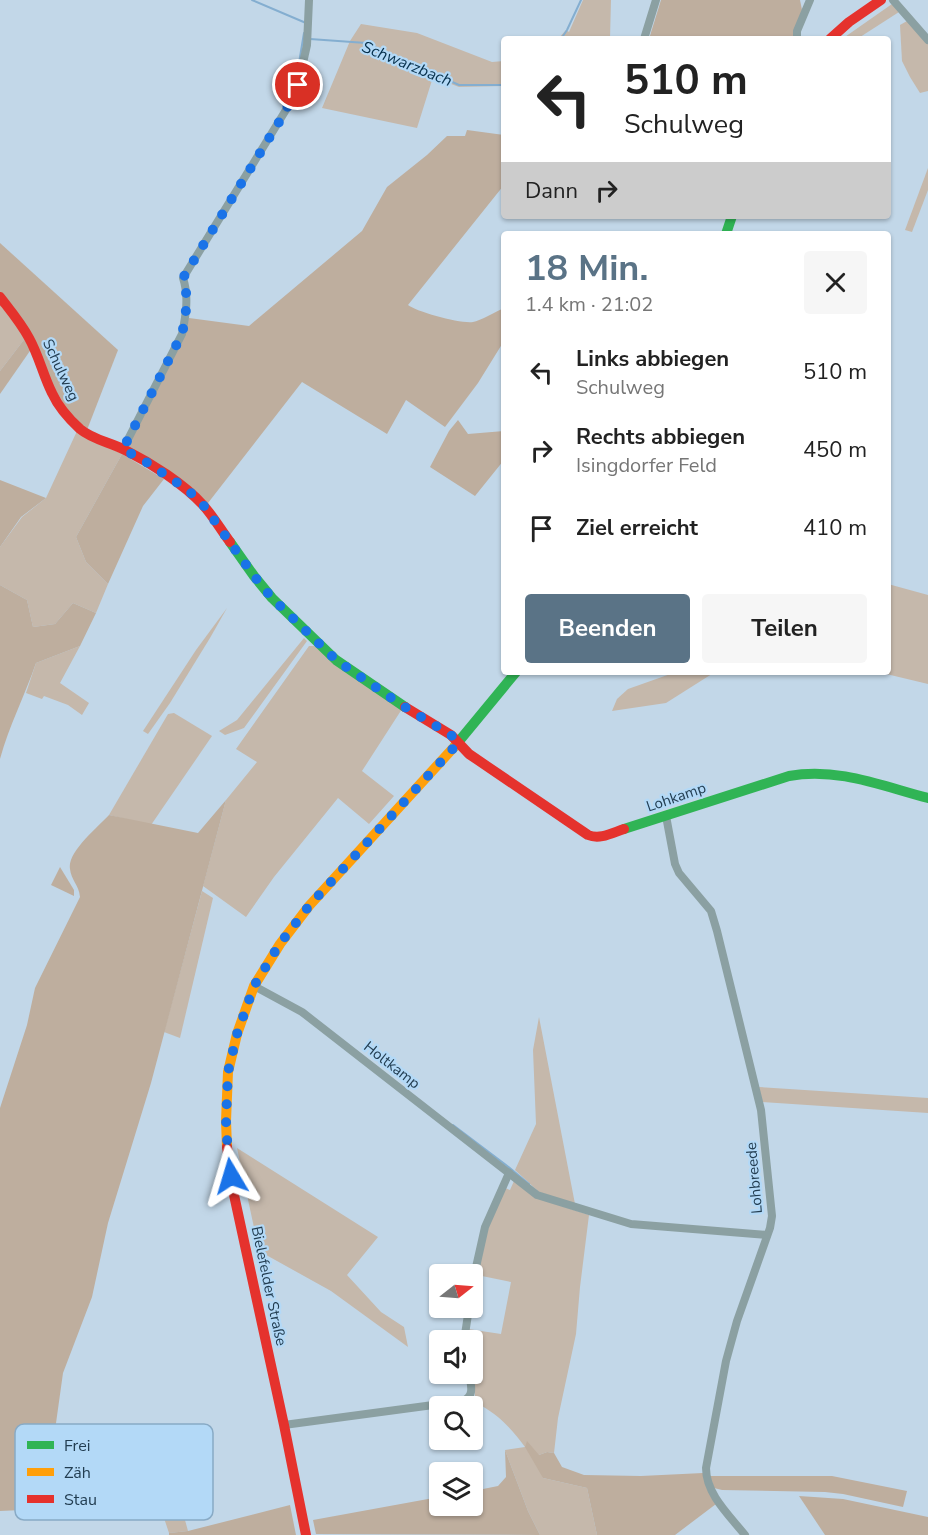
<!DOCTYPE html>
<html lang="de">
<head>
<meta charset="utf-8">
<style>
	:root { --surface:#fff; --page:#f6f6f6; --text:#222; --muted:#767676; --accent:#5a7386 }
	body { margin:0; font-family:"Nunito Sans",sans-serif; background:var(--page); color:var(--text); height:100vh; display:flex; flex-direction:column; font-size:22px; white-space:nowrap }
	* { box-sizing:border-box; margin:0 }
	p { font-size:20px; color:var(--muted) }
	.icon { flex:none; width:33px; height:33px; fill:none; stroke:currentColor; stroke-width:2; stroke-linecap:round; stroke-linejoin:round }
	.map { position:relative; flex:1; overflow:hidden }
	.sheet { position:absolute; left:501px; top:231px; width:390px; height:444px; display:flex; flex-direction:column; background:var(--surface); border-radius:6px; box-shadow:0 2px 4px #0004 }
	.sheet>* { flex:none }
	.guide { position:absolute; left:501px; top:36px; width:390px; height:183px; border-radius:6px; box-shadow:0 2px 4px #0004; background:#fff; color:var(--text); overflow:hidden }
	.needle { width:39px; rotate:73deg }
	.buttons { position:absolute; left:429px; top:1264px; display:grid; gap:12px }
	.buttons a { display:grid; place-items:center; width:54px; height:54px; border-radius:6px; background:var(--surface); box-shadow:0 2px 4px #0004; font-size:30px }
	.pin { position:absolute; display:grid; place-items:center; width:51px; height:51px; color:#fff; margin:-26px; border:3px solid #fff; border-radius:50%; box-shadow:0 2px 6px #0007 }
	.me { position:absolute; width:66px; margin:-33px; rotate:353deg; stroke-linejoin:round; filter:drop-shadow(0 0 4px #0008) }
	.turn { display:flex; align-items:center; gap:21px; height:126px; padding:0 24px; font-size:27px }
	.turn .icon { width:78px; height:78px; stroke-width:2.5 }
	.turn b { display:block; font-size:42px; line-height:51px }
	.then { display:flex; align-items:center; height:57px; padding:0 24px; background:#0003; gap:12px; font-size:22px }
	.round { display:grid; place-items:center; flex:none; width:63px; height:63px; border-radius:6px; background:var(--page) }
	.headline { display:flex; align-items:center; justify-content:space-between; height:102px; padding:0 24px }
	h1 { font-size:36px; font-weight:700; line-height:45px; color:var(--accent) }
	.cta { display:flex; gap:12px; margin-top:auto; padding:12px 24px }
	.cta a { flex:1; height:69px; border-radius:6px; background:var(--accent); color:#fff; font-size:24px; font-weight:700; line-height:69px; text-align:center }
	.cta a+a { background:var(--page); color:var(--text) }
	ul { padding:0; list-style:none }
	li { display:flex; align-items:center; gap:18px; height:78px; padding:0 24px }
	li div { flex:1 }
	li b { display:block; font-size:22px }
	li em { font-style:normal }
	.map>svg:first-child { display:block }
	.green { fill:#c5b8ab }
	.forest { fill:#beae9e }
	.lines { fill:none; stroke-linecap:round; stroke-linejoin:round }
	.stream { stroke:#84aed0; stroke-width:2 }
	.street { stroke:#8ba0a2; stroke-width:8 }
	.fast { stroke:#30b455; stroke-width:10 }
	.slow { stroke:#ff9f0a; stroke-width:10 }
	.jam { stroke:#e5322d; stroke-width:10 }
	.route { stroke:#1a73e8; stroke-width:10; stroke-dasharray:0 18 }
	.labels { text-anchor:middle; dominant-baseline:central; stroke-width:4.5; stroke-linejoin:round; paint-order:stroke }
	.street-label { font-size:15px; fill:#223d51; stroke:#b3d9f7 }
	.water-label { font-size:16px; font-style:italic; fill:#06304c; stroke:#b3d9f7 }
	.key { fill:#b3d9f7; stroke:#88aac5; stroke-width:1.5 }
	.key-label { font-size:16px; fill:#223d51 }
</style>
</head>
<body>
<div class="map">
<svg width="928" height="1535" viewBox="0 0 928 1535">
	<rect width="100%" height="100%" fill="#c2d7e8"/>
	<g class="green">
		<polygon points="583,0 611,0 610,39 558,39 566,30 569,32"/>
		<polygon points="892,4 899,12 857,39 842,39"/>
		<polygon points="907,21 928,44 928,91 920,93 910,77 902,61 900,25"/>
		<polygon points="361,24 417,33 492,62 504,61 504,86 459,87 433,77 417,128 322,108 350,41"/>
		<polygon points="928,168 928,190 912,232 905,230"/>
		<polygon points="0,301 26,337 0,371"/>
		<polygon points="77,431 122,454 76,537 86,562 108,584 96,613 73,603 55,624 33,627 27,600 0,585 0,547 22,517 46,498"/>
		<polygon points="888,584 928,595 928,684 878,672 888,672"/>
		<polygon points="227,608 210,638 170,703 148,734 143,731 196,650"/>
		<polygon points="304,638 307,641 244,728 225,735 219,731 237,720"/>
		<polygon points="80,646 60,683 89,703 82,715 68,705 44,696 42,699 26,693 36,663"/>
		<polygon points="309,646 314,646 402,709 362,771 394,796 369,824 338,798 274,877 246,917 203,886 226,800 257,762 236,749"/>
		<polygon points="676,672 715,672 666,703 612,711 617,699 628,689"/>
		<polygon points="174,713 212,736 151,825 109,815 168,714"/>
		<polygon points="202,891 213,898 180,1038 164,1032"/>
		<polygon points="539,1017 575,1204 539,1192 515,1170 536,1124 533,1050"/>
		<polygon points="759,1087 928,1098 928,1113 762,1102"/>
		<polygon points="237,1148 378,1237 347,1275 381,1312 404,1327 408,1347 331,1291 259,1251"/>
		<path d="M514,1181l23,17 52,17 -9,72 -4,47 -18,84 -4,35 -7,-1 -8,3 4,23 44,10 10,47h-57l-12,-24 -23,-61 20,-3c-14,-19 -28,-34 -49,-44l-4,-29v-33h-5l1,-12 33,5 10,-52 -34,-7 10,-47 18,-40 5,2z"/>
		<polygon points="168,1458 188,1531 169,1533 155,1491 126,1483 130,1466"/>
	</g>
	<g class="forest">
		<polygon points="661,0 800,0 802,10 793,39 649,39"/>
		<path d="M467,130l37,5v50l-96,120c9,7 53,19 65,17 7,-1 24,-11 31,-14v33l-26,42 -33,44 -39,-27 -19,34 -85,-52 -94,121 -82,-56 63,-129 60,8 113,-95 25,-44 40,-32 20,-19h18z"/>
		<polygon points="0,243 118,350 87,430 71,417 0,292"/>
		<polygon points="26,337 32,348 0,394 0,371"/>
		<polygon points="458,420 468,434 504,431 504,460 475,496 430,467 449,431"/>
		<polygon points="122,454 164,479 143,506 108,584 86,562 76,537"/>
		<polygon points="0,480 46,498 21,517 0,547"/>
		<path d="M0,585l27,15 6,27 22,-3 18,-21 23,10 -16,33 -44,17c-11,32 -27,63 -36,96z"/>
		<path d="M226,800l-75,283 -43,140 -16,74 -29,76 -19,136 -44,2v-403l27,-83 8,-37 45,-91c-1,-12 -9,-17 -10,-28 -3,-17 28,-42 39,-54l89,18z"/>
		<polygon points="60,867 74,890 74,896 51,885"/>
		<polygon points="527,1441 539,1455 547,1452 554,1453 562,1467 584,1475 641,1476 703,1473 716,1504 675,1535 597,1535 587,1488 543,1478 525,1447"/>
		<polygon points="505,1450 528,1511 540,1535 316,1534 313,1520 439,1497 440,1506 472,1506 473,1491 498,1486 506,1477"/>
		<polygon points="710,1476 832,1476 907,1491 903,1507 843,1494 825,1492 722,1490 714,1488"/>
		<polygon points="799,1496 843,1499 928,1517 928,1535 825,1535"/>
		<polygon points="290,1505 296,1535 169,1535 169,1533 188,1531"/>
	</g>
	<g class="lines">
		<g class="stream">
			<polyline points="252,0 306,23 305,25"/>
			<polyline points="310,39 366,43 459,85 504,85"/>
			<polyline points="561,39 567,30 581,0"/>
			<polyline points="298,69 304,33"/>
			<polyline points="453,1125 506,1165 529,1184"/>
		</g>
		<g class="street">
			<polyline points="893,0 928,40"/>
			<polyline points="644,39 656,0"/>
			<polyline points="797,39 797,31 810,0"/>
			<path d="M123,449l59,-115c4,-19 7,-38 1,-56l109,-178 6,-15 9,-40 2,-45"/>
			<path d="M666,816l9,48 4,9 32,38 6,20 44,179 11,106 -2,12 -33,93 -11,40 -20,107c0,26 23,47 39,67"/>
			<polyline points="254,986 302,1012 537,1195 631,1224 767,1235"/>
			<polyline points="472,1285 485,1227 509,1173"/>
			<polyline points="464,1341 469,1308"/>
			<path d="M284,1425l179,-24c12,-5 8,-16 6,-27"/>
		</g>
		<g class="fast">
			<polyline points="726,234 732,216"/>
			<polyline points="230,542 254,576 272,598 336,660 405,707"/>
			<polyline points="455,746 516,672"/>
			<path d="M624,829l165,-53c48,-9 93,10 139,22"/>
		</g>
		<polyline class="slow" points="227,1147 226,1121 228,1072 237,1034 254,986 280,944 309,906 455,746"/>
		<g class="jam">
			<polyline points="830,39 849,22 881,0"/>
			<path d="M0,297c10,13 21,26 29,41 10,18 14,37 23,55 6,13 17,26 28,36 13,11 30,13 45,21 26,13 59,34 78,55 10,11 18,25 27,37"/>
			<path d="M405,707l46,28 18,19 119,81c12,5 24,-2 36,-6"/>
			<polyline points="227,1147 234,1195 284,1425 306,1535"/>
		</g>
	</g>
	<g class="lines">
		<path class="route" d="M231,1176l-3,-20 -2,-35 2,-49 9,-38 17,-48 25,-41 30,-39 149,-163 -7,-8 -48,-29 -67,-46 -64,-62 -18,-22 -50,-70 -16,-16 -42,-28 -23,-13 59,-115c4,-19 7,-38 1,-56l101,-164 14,-29"/>
	</g>
	<g class="labels">
		<g class="street-label">
			<text transform="translate(61 370) rotate(65)">Schulweg</text>
			<text transform="translate(676 797) rotate(-19)">Lohkamp</text>
			<text transform="translate(392 1065) rotate(38)">Holtkamp</text>
			<text transform="translate(754 1178) rotate(-95)">Lohbreede</text>
			<text transform="translate(269 1286) rotate(78)">Bielefelder Straße</text>
		</g>
		<g class="water-label">
			<text transform="translate(407 64) rotate(22)">Schwarzbach</text>
		</g>
	</g>
	<rect x="15" y="1424" width="198" height="96" rx="9" class="key"/>
	<rect x="27" y="1441" width="27" height="8" fill="#30b455"/>
	<rect x="27" y="1468" width="27" height="8" fill="#ff9f0a"/>
	<rect x="27" y="1495" width="27" height="8" fill="#e5322d"/>
	<g class="key-label">
		<text x="64" y="1451">Frei</text>
		<text x="64" y="1478">Zäh</text>
		<text x="64" y="1505">Stau</text>
	</g>
</svg>
<div class="buttons">
<a><svg class="needle" viewBox="-14 -14 28 28"><path d="M0-13l5 13h-10z" fill="#e53935"/><path d="M0 13l5-13h-10z" fill="#767676"/></svg></a>
<a><svg class="icon" aria-label="sound" viewBox="0 0 24 24"><path d="M4 9h4l5-4v14l-5-4H4zM17 9q2 3 0 6"/></svg></a>
<a><svg class="icon" aria-label="search" viewBox="0 0 24 24"><circle cx="10" cy="10" r="6"/><path d="M15 15l6 6"/></svg></a>
<a><svg class="icon" aria-label="layers" viewBox="0 0 24 24"><path d="M12 4l9 5-9 5-9-5zM3 14l9 5 9-5"/></svg></a>
</div>
<div class="pin" style="left:298px;top:85px;background:#d93025"><svg class="icon" aria-label="arrive" viewBox="0 0 24 24"><path d="M6 21V4h12l-3 4 3 4H6"/></svg></div>
<svg class="me" style="left:231px;top:1176px" viewBox="-20 -20 40 40"><path d="M0-17L14 15 0 8-14 15z" fill="#1a73e8" stroke="#fff" stroke-width="4"/></svg>
<div class="guide">
<div class="turn"><svg class="icon" aria-label="left" viewBox="0 0 24 24"><path d="M17 20v-9H6M10 6l-5 5 5 5"/></svg><div><b>510 m</b>Schulweg</div></div>
<div class="then">Dann<svg class="icon" aria-label="right" viewBox="0 0 24 24"><path d="M7 20v-9h11M14 6l5 5-5 5"/></svg></div>
</div>
<section class="sheet">
<div class="headline"><div><h1>18 Min.</h1><p>1.4 km · 21:02</p></div><a class="round"><svg class="icon" aria-label="close" viewBox="0 0 24 24"><path d="M6 6l12 12M18 6L6 18"/></svg></a></div>
<ul>
<li><svg class="icon" aria-label="left" viewBox="0 0 24 24"><path d="M17 20v-9H6M10 6l-5 5 5 5"/></svg><div><b>Links abbiegen</b><p>Schulweg</p></div><em>510 m</em></li>
<li><svg class="icon" aria-label="right" viewBox="0 0 24 24"><path d="M7 20v-9h11M14 6l5 5-5 5"/></svg><div><b>Rechts abbiegen</b><p>Isingdorfer Feld</p></div><em>450 m</em></li>
<li><svg class="icon" aria-label="arrive" viewBox="0 0 24 24"><path d="M6 21V4h12l-3 4 3 4H6"/></svg><div><b>Ziel erreicht</b></div><em>410 m</em></li>
</ul>
<div class="cta"><a>Beenden</a><a>Teilen</a></div>
</section>
</div>
</body>
</html>
